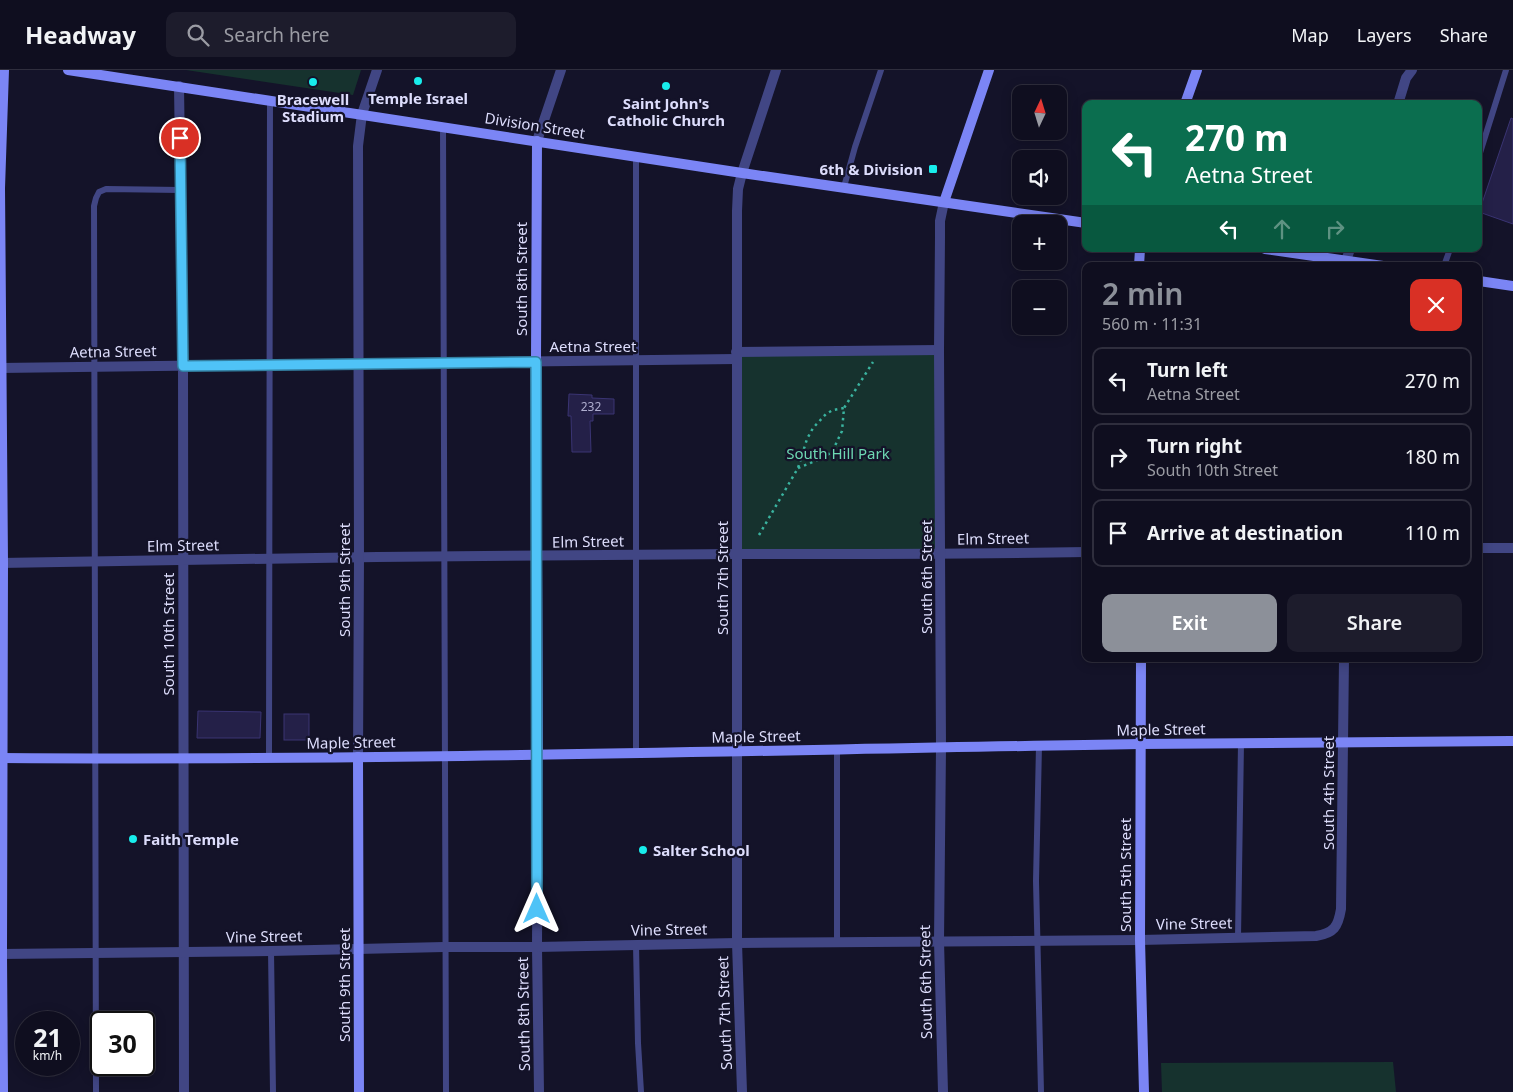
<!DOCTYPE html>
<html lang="en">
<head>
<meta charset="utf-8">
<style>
	:root { --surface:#0f0e1f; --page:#1d1c2c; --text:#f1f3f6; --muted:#9b9ca4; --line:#2f2e3d; --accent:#8c9099 }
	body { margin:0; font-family:"Noto Sans",sans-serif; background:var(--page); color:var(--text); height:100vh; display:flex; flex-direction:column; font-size:19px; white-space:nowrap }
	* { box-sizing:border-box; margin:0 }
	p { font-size:16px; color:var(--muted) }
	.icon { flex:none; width:28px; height:28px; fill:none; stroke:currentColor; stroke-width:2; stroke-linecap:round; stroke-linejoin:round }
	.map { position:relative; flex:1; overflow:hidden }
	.sheet { position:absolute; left:1082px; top:192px; width:400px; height:400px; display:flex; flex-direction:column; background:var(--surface); border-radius:10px; box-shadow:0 2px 12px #0003,0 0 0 1px var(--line) }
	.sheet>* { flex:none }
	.hud { position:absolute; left:1082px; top:30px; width:400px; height:152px; border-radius:10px; box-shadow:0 2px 12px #0003,0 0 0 1px var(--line); background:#0b6e4f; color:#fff; overflow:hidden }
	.needle { width:32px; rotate:4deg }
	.fabs { position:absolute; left:1012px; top:15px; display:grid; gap:10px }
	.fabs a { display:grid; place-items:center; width:55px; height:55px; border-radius:10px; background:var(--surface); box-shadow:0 2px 12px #0003,0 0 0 1px var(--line); font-size:25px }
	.speed { position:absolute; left:15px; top:941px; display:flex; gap:10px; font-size:25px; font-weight:700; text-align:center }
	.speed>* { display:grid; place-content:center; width:65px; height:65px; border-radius:50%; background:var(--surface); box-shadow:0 2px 12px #0003,0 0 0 1px var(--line); line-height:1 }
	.speed small { font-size:12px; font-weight:400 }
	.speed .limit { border:2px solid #111; border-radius:8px; background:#fff; color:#111 }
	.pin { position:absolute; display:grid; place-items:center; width:42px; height:42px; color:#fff; margin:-21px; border:2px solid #fff; border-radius:50%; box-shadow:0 1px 5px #0007 }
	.me { position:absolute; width:55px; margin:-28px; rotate:0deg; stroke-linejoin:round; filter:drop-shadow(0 0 4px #0008) }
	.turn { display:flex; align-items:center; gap:18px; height:105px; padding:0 20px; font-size:22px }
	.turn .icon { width:65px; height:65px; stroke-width:2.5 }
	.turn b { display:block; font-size:35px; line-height:42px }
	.lanes { display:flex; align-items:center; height:48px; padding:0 20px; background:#0003; justify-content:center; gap:25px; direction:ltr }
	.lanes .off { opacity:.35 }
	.round { display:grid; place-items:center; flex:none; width:52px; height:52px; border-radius:10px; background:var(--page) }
	.summary { display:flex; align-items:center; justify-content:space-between; height:85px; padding:0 20px }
	h1 { font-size:30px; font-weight:600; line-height:38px; color:var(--accent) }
	.button { display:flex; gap:10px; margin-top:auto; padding:10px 20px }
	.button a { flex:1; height:58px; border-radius:10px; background:var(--accent); color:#fff; font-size:20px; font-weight:600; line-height:58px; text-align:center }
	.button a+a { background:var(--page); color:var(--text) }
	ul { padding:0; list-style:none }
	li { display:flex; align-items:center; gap:15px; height:68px; margin:0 10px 8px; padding:0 10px; border:2px solid var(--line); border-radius:10px }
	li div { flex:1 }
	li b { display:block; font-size:19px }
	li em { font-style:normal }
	header { display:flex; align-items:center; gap:30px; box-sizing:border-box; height:70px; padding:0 25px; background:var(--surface); border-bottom:1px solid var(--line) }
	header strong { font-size:24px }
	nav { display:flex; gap:28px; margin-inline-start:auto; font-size:18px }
	.search { width:350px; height:45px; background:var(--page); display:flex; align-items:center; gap:12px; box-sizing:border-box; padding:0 18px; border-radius:10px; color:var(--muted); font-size:19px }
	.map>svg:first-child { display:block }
	.green { fill:#16322e }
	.building { fill:#242048; stroke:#3a3473 }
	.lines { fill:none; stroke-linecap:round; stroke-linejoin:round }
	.path { stroke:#3ab39f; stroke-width:2.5; stroke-dasharray:2.5 4; stroke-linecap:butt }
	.lane { stroke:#414684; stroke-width:6 }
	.street { stroke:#414684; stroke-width:10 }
	.secondary { stroke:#7b85f5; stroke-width:10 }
	.route-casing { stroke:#337fa1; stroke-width:12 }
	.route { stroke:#4fc3f7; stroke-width:9 }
	.poi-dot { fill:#18edec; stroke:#141329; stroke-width:2 }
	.labels { text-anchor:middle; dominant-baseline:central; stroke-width:4.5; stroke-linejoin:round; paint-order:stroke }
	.number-label { font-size:12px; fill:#afaecf }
	.poi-label { font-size:15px; font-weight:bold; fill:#ddddfc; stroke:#141329 }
	.street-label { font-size:15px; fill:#ddddfc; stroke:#141329 }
	.park-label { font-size:15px; fill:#6dd8b2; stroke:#141329 }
</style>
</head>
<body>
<header>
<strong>Headway</strong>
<div class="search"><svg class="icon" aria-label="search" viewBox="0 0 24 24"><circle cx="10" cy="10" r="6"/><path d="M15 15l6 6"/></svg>Search here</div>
<nav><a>Map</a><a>Layers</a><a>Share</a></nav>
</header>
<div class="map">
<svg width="1513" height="1022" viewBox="0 0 1513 1022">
	<rect width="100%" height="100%" fill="#141329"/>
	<g class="green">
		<polygon points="186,0 361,0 353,25"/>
		<polygon points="939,280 941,484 736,484 736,282"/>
		<polygon points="1393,992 1396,1022 1162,1022 1161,993"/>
	</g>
	<g class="building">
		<polygon points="1511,48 1513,49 1513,154 1479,142"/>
		<polygon points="569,324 592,325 592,328 614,329 614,344 593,344 593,351 590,351 591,382 572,382 571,346 568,346"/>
		<polygon points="198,641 261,642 260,668 197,668"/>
		<rect x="284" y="644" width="25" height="26"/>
	</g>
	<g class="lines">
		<g class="path">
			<polyline points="798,398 820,389 832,382 842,361 844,338 873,292"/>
			<polyline points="759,465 798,398 807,369 813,358 826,344 833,340 844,338"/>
		</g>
		<g class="lane">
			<path d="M443,56c3,322 0,644 3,966"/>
			<polyline points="1479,86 1506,0"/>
			<polyline points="844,117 855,77 881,0"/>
			<polyline points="1444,196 1450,179"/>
			<polyline points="1039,676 1036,811 1041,1022"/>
			<polyline points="636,683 636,86"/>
			<polyline points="269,688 270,30"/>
			<polyline points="1238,868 1241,673"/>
			<polyline points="837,872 837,680"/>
			<polyline points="636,875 638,973 641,1022"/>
			<polyline points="271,881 273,1022"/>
			<path d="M96,1022c0,-295 -3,-590 -2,-886l2,-8 3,-6 7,-3 75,1"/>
		</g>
		<g class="street">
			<polyline points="179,16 183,295 184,1022"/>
			<polyline points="1398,34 1406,8 1412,0"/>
			<polyline points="537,71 561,0"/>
			<polyline points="1346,196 1346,191 1350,179"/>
			<polyline points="736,282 939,280"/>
			<polyline points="0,298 736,289"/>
			<polyline points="1479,478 1513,478"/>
			<path d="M0,493c246,-5 491,-8 737,-9 116,0 233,0 349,-2"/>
			<polyline points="538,685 537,877 539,1022"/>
			<polyline points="358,687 359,488 358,76 362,44 377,0"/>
			<path d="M0,884l271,-3 173,-4h93l200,-4 403,-3 176,-4c18,-3 22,-9 25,-27l3,-250"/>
			<polyline points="742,1022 737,873 737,141 738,119 742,103 776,0"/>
			<polyline points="943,1022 939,871 941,678 939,280 940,167 940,151 944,132"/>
		</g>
		<g class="secondary">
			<polyline points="68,0 742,103 1086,153"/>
			<polyline points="1185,34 1197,0"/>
			<polyline points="537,71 536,292 538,685"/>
			<polyline points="944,132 989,0"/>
			<polyline points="1265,179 1383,196"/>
			<polyline points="1139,196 1140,179"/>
			<polyline points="1479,211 1513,216"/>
			<polyline points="1141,589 1140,870 1144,1022"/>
			<polyline points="358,687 359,1022"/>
			<path d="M0,688c380,3 760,-8 1140,-14 125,-2 249,-2 373,-3"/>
			<polyline points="3,1022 2,884 3,493 0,118 4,0"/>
		</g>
	</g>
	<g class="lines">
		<defs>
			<polyline id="route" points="180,68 183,296 536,292 537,839"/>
		</defs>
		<use href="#route" class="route-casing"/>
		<use href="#route" class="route"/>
	</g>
	<g class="poi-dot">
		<circle cx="418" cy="11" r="5"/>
		<circle cx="313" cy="12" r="5"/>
		<circle cx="666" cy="16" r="5"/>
		<rect x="928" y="94" width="10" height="10" rx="2.5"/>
		<circle cx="133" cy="769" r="5"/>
		<circle cx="643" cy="780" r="5"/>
	</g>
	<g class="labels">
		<g class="number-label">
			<text x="591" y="336">232</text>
		</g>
		<g class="poi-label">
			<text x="418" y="28">Temple Israel</text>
			<text x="313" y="29">Bracewell<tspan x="313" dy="17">Stadium</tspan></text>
			<text x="666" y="33">Saint John's<tspan x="666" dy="17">Catholic Church</tspan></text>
			<text x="923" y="99" text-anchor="end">6th &amp; Division</text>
			<text x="143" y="769" text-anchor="start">Faith Temple</text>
			<text x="653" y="780" text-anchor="start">Salter School</text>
		</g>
		<g class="street-label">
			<text transform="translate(535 55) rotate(9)">Division Street</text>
			<text transform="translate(521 209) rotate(-90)">South 8th Street</text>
			<text x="593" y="276">Aetna Street</text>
			<text transform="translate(113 281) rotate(-1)">Aetna Street</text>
			<text transform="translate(993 468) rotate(-1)">Elm Street</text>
			<text transform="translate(588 471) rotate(-1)">Elm Street</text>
			<text transform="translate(183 475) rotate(-1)">Elm Street</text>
			<text transform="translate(926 507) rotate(-90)">South 6th Street</text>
			<text transform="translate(722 508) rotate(-90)">South 7th Street</text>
			<text transform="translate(344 510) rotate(-90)">South 9th Street</text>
			<text transform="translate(168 564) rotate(-90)">South 10th Street</text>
			<text transform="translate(1161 659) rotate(-1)">Maple Street</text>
			<text transform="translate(756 666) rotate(-1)">Maple Street</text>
			<text transform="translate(351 672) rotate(-1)">Maple Street</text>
			<text transform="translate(1328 723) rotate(-90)">South 4th Street</text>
			<text transform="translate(1125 805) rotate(-90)">South 5th Street</text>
			<text transform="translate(1194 853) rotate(-1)">Vine Street</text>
			<text transform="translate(669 859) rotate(-1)">Vine Street</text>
			<text transform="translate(264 866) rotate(-1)">Vine Street</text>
			<text transform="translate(925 912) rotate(-91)">South 6th Street</text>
			<text transform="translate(344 915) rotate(-90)">South 9th Street</text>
			<text transform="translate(724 943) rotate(-92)">South 7th Street</text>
			<text transform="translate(523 944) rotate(-91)">South 8th Street</text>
		</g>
		<g class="park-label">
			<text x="838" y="383">South Hill Park</text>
		</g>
	</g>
</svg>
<div class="fabs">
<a><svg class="needle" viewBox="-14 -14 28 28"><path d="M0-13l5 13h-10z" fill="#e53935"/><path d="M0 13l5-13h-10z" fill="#9b9ca4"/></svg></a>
<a><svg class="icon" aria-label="sound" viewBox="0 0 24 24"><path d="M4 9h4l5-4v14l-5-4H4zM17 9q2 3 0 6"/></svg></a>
<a>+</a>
<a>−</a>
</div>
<div class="speed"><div>21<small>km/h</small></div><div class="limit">30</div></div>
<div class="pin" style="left:180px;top:68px;background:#d93025"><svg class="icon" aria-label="arrive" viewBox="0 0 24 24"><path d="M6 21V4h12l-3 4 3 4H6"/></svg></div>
<svg class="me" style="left:537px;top:839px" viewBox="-20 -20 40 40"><path d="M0-17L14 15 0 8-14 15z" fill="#4fc3f7" stroke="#fff" stroke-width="4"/></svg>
<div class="hud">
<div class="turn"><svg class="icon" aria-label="left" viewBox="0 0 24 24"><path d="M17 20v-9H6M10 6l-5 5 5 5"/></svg><div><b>270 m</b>Aetna Street</div></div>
<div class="lanes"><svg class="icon" aria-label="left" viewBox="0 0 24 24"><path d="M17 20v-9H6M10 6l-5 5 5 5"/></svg><svg class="icon off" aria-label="ahead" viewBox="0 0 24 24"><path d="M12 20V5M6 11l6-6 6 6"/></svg><svg class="icon off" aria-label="right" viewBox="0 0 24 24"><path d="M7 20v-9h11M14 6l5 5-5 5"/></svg></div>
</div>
<section class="sheet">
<div class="summary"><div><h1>2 min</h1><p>560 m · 11:31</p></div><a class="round" style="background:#d93025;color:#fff"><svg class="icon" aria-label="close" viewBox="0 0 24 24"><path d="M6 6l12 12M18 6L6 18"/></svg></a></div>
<ul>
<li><svg class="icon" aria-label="left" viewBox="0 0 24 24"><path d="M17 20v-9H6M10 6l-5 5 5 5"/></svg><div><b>Turn left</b><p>Aetna Street</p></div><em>270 m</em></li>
<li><svg class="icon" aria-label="right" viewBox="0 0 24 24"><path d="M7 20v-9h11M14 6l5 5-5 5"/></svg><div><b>Turn right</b><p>South 10th Street</p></div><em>180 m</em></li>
<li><svg class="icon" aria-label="arrive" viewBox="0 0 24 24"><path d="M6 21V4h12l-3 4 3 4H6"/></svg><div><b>Arrive at destination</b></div><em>110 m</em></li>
</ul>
<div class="button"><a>Exit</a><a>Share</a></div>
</section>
</div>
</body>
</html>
